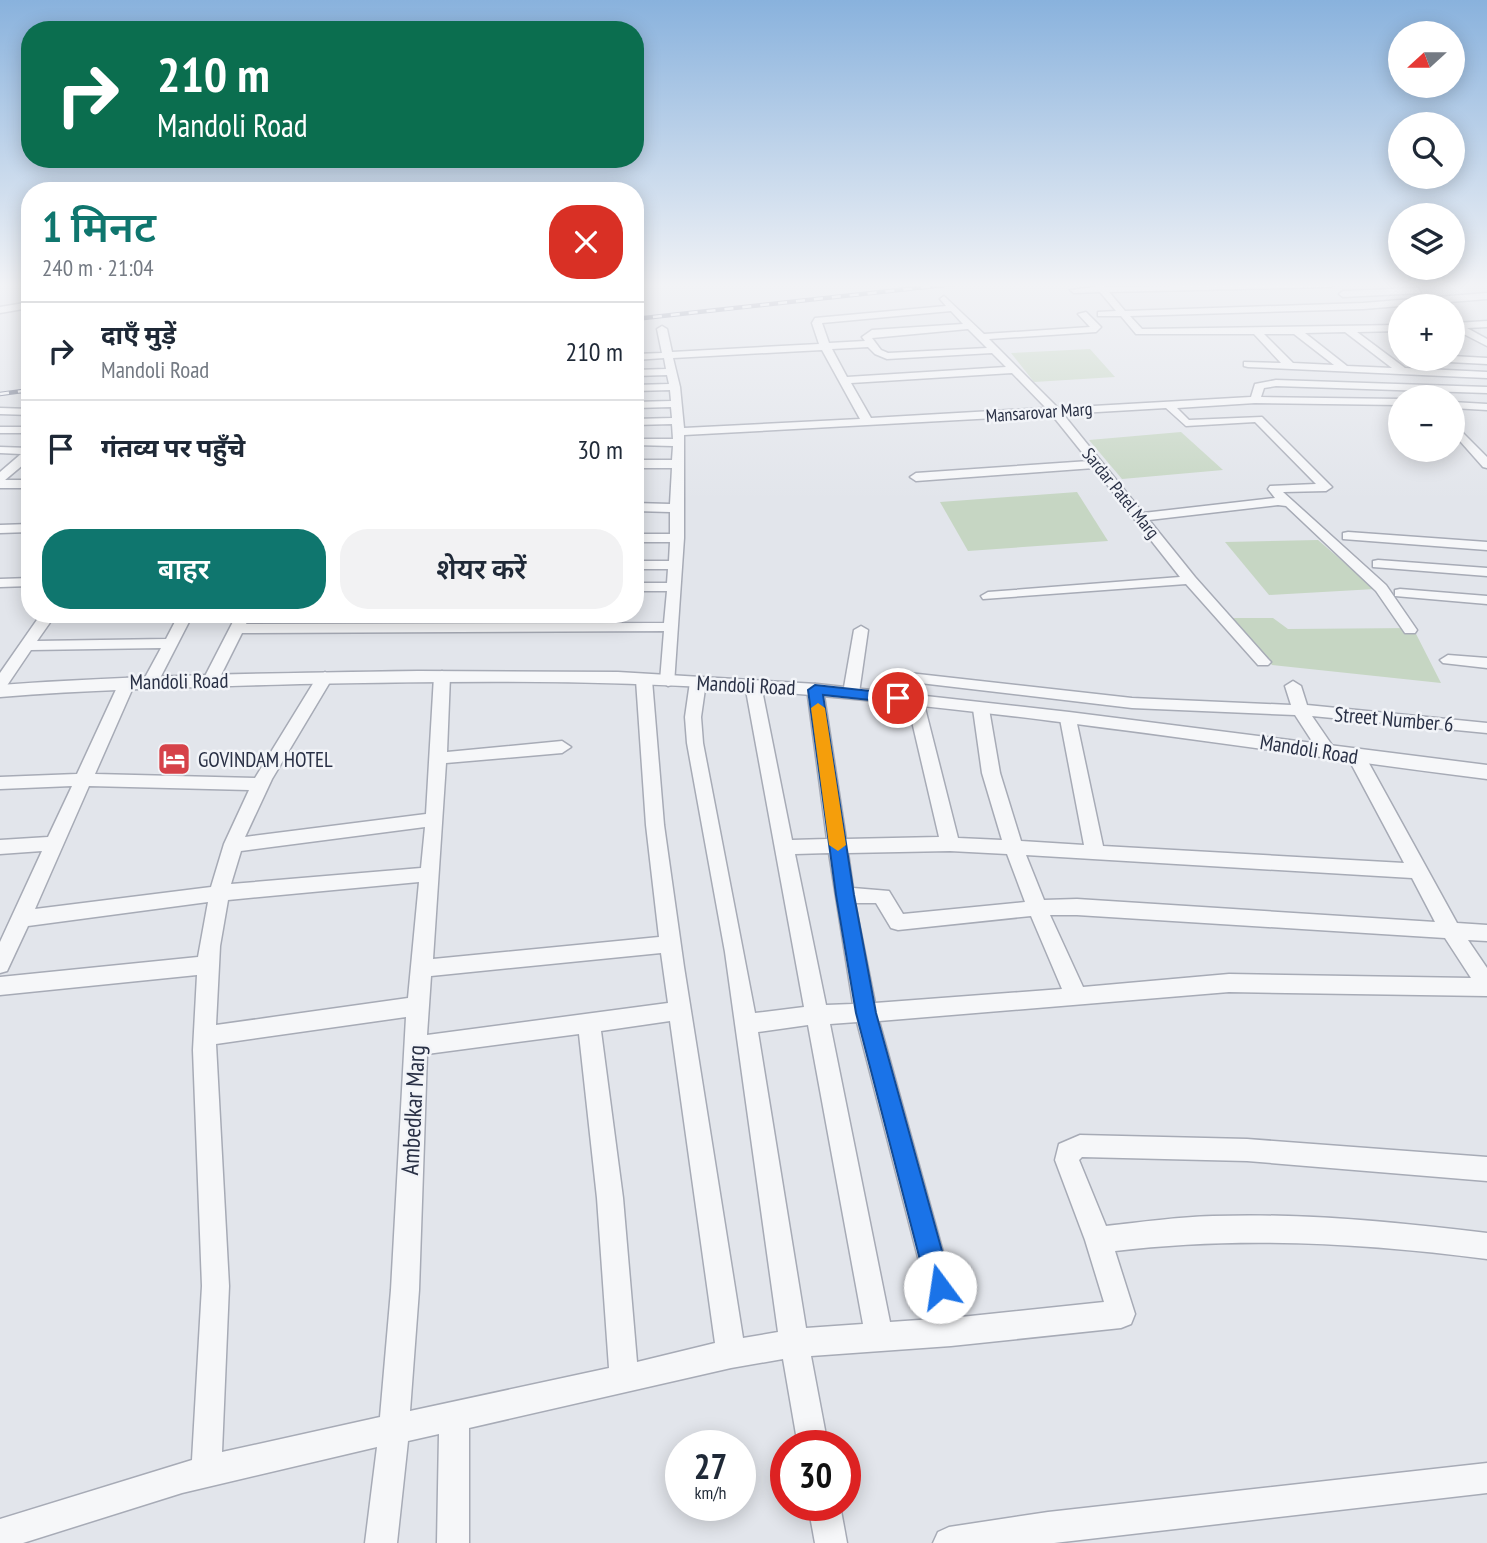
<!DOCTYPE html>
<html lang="hi">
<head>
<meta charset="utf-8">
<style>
	:root { --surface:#fff; --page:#f2f2f3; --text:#1f2937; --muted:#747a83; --line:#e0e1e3; --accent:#0f766e }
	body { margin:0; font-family:"PT Sans Narrow","Noto Sans Devanagari",sans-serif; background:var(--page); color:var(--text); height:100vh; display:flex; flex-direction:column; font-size:26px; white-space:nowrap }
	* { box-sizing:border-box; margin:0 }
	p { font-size:23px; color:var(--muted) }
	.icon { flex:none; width:38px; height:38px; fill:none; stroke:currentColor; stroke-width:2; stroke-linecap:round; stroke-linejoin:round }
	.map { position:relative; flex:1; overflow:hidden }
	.sheet { position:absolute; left:21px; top:182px; width:623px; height:441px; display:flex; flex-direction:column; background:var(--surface); border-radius:28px; box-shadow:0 4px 18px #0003 }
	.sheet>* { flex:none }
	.hud { position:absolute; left:21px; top:21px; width:623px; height:147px; border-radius:28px; box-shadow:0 4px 18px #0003; background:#0b6e4f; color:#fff; overflow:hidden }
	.needle { width:46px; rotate:249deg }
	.buttons { position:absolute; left:1388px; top:21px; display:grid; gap:14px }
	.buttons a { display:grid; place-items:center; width:77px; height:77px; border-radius:50%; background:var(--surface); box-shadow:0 4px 18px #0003; font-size:35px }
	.speed { position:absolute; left:665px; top:1430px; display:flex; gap:14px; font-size:35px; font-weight:700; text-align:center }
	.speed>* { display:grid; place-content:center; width:91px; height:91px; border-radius:50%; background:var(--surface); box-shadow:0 4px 18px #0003; line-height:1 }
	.speed small { font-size:18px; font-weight:400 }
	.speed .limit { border:10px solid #d22; background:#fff; color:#111 }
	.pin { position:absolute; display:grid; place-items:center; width:60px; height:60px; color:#fff; margin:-30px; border:4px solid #fff; border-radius:50%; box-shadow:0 2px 7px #0007 }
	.me { position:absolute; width:77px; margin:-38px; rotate:346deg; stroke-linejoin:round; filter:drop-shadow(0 0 5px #0008) }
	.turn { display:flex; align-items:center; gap:24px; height:147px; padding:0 21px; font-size:32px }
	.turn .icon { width:91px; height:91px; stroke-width:2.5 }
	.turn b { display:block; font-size:49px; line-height:60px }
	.round { display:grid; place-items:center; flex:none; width:74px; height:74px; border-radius:28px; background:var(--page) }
	.head { display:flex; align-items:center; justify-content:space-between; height:119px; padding:0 21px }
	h1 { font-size:42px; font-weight:600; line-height:52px; color:var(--accent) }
	.button { display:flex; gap:14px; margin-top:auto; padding:14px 21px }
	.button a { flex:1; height:80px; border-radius:28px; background:var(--accent); color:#fff; font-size:28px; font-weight:600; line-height:80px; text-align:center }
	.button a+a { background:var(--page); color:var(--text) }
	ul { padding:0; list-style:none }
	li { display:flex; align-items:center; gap:21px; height:98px; padding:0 21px; border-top:2px solid var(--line) }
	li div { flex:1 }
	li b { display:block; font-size:26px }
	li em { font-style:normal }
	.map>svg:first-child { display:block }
	.green { fill:#c6d6c3 }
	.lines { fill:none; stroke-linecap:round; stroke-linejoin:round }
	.minor-casing { stroke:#a7abb6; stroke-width:3 }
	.tertiary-casing { stroke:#a7abb6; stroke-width:3 }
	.minor { fill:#f6f7f9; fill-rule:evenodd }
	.tertiary { fill:#f6f7f9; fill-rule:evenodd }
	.rail-casing { stroke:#7b8296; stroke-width:4.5 }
	.rail { stroke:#f2f4f8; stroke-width:2.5; stroke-dasharray:9; stroke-linecap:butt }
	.route { fill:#1a73e8; stroke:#114b97; stroke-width:2 }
	.slow { fill:#f59e0b }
	.labels { text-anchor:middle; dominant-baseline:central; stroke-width:5; stroke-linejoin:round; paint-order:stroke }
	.far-street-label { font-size:18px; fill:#293045; stroke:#f2f4f8 }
	.street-label { font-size:21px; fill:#293045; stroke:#f2f4f8 }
	.poi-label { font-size:21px; fill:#293045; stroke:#f2f4f8; text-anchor:start }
	.near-street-label { font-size:24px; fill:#293045; stroke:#f2f4f8 }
</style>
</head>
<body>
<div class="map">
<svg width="1487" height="1543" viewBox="0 0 1487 1543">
	<rect width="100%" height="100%" fill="#e2e5eb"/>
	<g class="green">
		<polygon points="1090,349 1115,377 1034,382 1011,353"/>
		<polygon points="1181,432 1223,470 1122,479 1089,440"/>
		<polygon points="1077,492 1108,541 968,551 940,502"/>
		<polygon points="1318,540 1375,589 1269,595 1225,542"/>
		<polygon points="1231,618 1273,618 1288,629 1413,628 1441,683 1272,665"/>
	</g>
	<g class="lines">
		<defs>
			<g id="minor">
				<path d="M1094,284h8l3,3 230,-3 -4,3 -222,5 16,19 238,-8 124,-10v6l-124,10 -233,7 12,13 258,-4v6l-43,1 48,36 82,4v6l-239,-11 -4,-1v-4l37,1 -27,-29h-118l-15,-18h-23v-4l18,-1 -16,-19 -26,1 -4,-3 26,-3zM1345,332l47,36 -45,-2 -42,-33zM1264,334h30l40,31 -41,-2z"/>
				<polygon points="1418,288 1421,293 1343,297 1339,294 1343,291"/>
				<path d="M944,296l40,38 106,-7 -12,-13 8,-2 15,15 -5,5 -107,7 69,69 193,-11 4,-13 21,-4 211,7v6l-211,-7 -12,2 -3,9 139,2v6l-145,-2 -78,5 12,12 73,-3 70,70 -6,4 -43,1 103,93 31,45 -2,3h-10l-29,-42 -90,-85 -8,-1 -129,15 46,57 73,82 3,3 -3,3h-10l-72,-81 -203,15 -2,-3 7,-4 192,-15 -86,-109 -178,13 -6,-4 6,-4 173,-12 -37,-46 -368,20v103l-10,146 -6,2 -8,-5 4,-50 -422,2 -25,50h-12l-2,-3 34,-66h14l-5,10 418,-1 3,-32h-32v-8h32l1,-14h-33v-8h34l1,-19h-35v-8h35v-22l-35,-1v-8l35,1 2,-36h-37v-8h37l1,-14 -38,-1v-6h38l-1,-15 -37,1v-6l37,-1 -1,-11 -36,1v-6l36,-1 -1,-11 -35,1v-6l34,-1 -2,-9 -32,1v-6l31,-1 -2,-11 -29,2v-6l27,-1 -5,-24 5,-3 5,3 5,23 147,-8 -7,-21 3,-5 131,-12 -6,-7zM951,311l12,13 -91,6 -10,7 3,4 -36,2 -7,-20zM968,329l19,19 -99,5 -7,-3 -9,-12zM868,347l7,7 12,5 105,-6 14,14 -159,10 -15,-28zM822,350l38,69 -176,9 -4,-41 -7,-29zM1012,373l34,35 -175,10 -20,-35zM1166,408l20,18 69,-4 61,62 -46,2 -2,3 7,9 -132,15 -80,-99z"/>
				<polygon points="30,302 30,369 25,366 23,309 0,313 0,307"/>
				<polygon points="1487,321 1487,327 1467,328 1487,339 1487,346 1452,328 1456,323"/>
				<polygon points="1452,356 1487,358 1487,364 1449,362 1444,359 1452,359"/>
				<polygon points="1452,402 1487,404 1487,410 1452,408"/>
				<polygon points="0,408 30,409 30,415 0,414"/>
				<polygon points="1452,422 1487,457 1487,468 1483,467 1452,432"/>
				<rect x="0" y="427" width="30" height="6"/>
				<polygon points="0,447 30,448 30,459 5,480 30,480 30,488 0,488 0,472 21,454 0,453"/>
				<polygon points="30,524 30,532 0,533 0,525"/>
				<polygon points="1348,532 1487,542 1487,550 1343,539 1343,533"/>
				<polygon points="1378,560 1487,568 1487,576 1373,567 1373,561"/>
				<polygon points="30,578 30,586 0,587 0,579"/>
				<polygon points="1400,589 1487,596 1487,604 1395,596 1395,590"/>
				<polygon points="41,614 56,614 37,641 166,639 179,614 193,614 156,686 150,688 142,683 161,648 31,650 6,687 0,689 0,673"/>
				<polygon points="861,626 868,630 859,693 851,698 843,693 854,630"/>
				<polygon points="1448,655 1487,658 1487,668 1443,663 1440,660"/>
				<path d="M442,671l8,5 -3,76 115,-11 9,6 -9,6 -116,10 -13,196 226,-22 -13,-112 -10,-145 8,-5 8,5 12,145 20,142 59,371 35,-6 -53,-380 -38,-209 -2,-26 5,-35 8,-5 8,5 -5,35 2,26 52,270 49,-6 -59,-322 8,-5 8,5 31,155 35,-1 -20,-150 8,-5 8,5 23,150 93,-2 -32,-137 8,-5 8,5 35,138 44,2 -20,-67 -9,-64 8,-5 8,5 11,64 21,68 63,4 -24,-126 8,-5 8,5 27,127 301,17 -57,-107 9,-6 9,6 92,167 30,2v16l-19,-1 19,28v28l-258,-4 -350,29 82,296 143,-15 -19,-62 -30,-80 4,-16 21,-9 167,4 240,18v24l-240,-20 -165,-4 -3,3 27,66c35,-4 71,-9 107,-10 91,-3 183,6 274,17v26c-125,-16 -247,-23 -372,-8l20,63 -4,10 -10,4 -170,18 -140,10 17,90h-30l-15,-87 -52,9 -262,60v115h-32l2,-109 -31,7 -11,102h-32l12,-96 -195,46 -159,50h-23v-24l192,-59 10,-174 -9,-236 4,-75 -197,20v-18l198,-20 10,-55 -180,24 -21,45 -7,2v-31l42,-91 -42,3v-14l48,-3 24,-51 -72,3v-12l77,-3 42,-91 8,-5 8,5 -40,91 160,4 62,-101 8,-5 8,5 -61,102 -27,58 181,-23 8,-138zM89,786l160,4 -25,54 -13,43 -176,22zM425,827l-4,41 -190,16 10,-33zM950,851l57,3 18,48 -122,12 -14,-23 -36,-3 -5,-35zM829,853l24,151 -27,1 -31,-151zM1026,855l386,23 23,44 -358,-23 -33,1zM419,882l-11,116 -192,27 4,-79 8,-46zM855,903h21l15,25 7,2 133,-14 31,73 -187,14zM1050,915h27l368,23 26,40 -242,-4 -146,13zM661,953l7,50 -241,32 4,-59zM406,1017l-15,273 -11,127 -158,35 7,-166 -13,-242zM670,1021l45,322 -78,19 -14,-164 -22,-167zM857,1022l77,297 -44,3 -60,-298zM808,1025l55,299 -57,4 -48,-296zM579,1034l18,164 12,170 -199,43 9,-121 8,-236z"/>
				<polygon points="909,673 1132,698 1291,705 1285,686 1293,681 1301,686 1307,705 1487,723 1487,733 1312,716 1336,751 1327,757 1321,755 1295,715 1132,708 903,681 901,678"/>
				<polygon points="1487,1463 1487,1493 1054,1543 933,1543 938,1532 949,1527 1048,1512"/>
				<polygon points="808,1505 840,1505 847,1543 815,1543"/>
			</g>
			<path id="tertiary" d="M418,671l200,1 199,12 252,28 418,53v14c-245,-31 -491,-71 -737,-89 -150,-11 -300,-9 -450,-6 -100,3 -200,5 -300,13v-12c139,-10 278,-12 418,-14z"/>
		</defs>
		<use href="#minor" class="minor-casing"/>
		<use href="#tertiary" class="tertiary-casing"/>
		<use href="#minor" class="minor"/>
		<use href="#tertiary" class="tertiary"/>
		<defs>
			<g id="rail">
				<polyline points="635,319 953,284"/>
				<polyline points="0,394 30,390"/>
			</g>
		</defs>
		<use href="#rail" class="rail-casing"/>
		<use href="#rail" class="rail"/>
	</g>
	<linearGradient id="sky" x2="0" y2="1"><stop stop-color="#89b2dd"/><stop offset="0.57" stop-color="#f2f3f6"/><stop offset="1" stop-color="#f2f3f6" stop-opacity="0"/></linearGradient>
	<rect width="1487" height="500" fill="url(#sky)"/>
	<polygon class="route" points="815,685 898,694 906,698 898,703 823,695 854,895 876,1013 952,1287 948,1295 940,1299 931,1295 927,1287 856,1013 836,895 808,690"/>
	<polygon class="slow" points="818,703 825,708 846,845 838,851 829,845 811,708"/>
	<defs>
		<symbol id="hotel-square" viewBox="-11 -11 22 22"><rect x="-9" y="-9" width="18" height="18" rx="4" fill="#d64249" stroke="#f2f4f8"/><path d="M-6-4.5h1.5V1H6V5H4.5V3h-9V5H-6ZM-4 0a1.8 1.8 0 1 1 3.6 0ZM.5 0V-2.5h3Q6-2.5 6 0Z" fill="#fff"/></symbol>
	</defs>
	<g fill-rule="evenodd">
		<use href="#hotel-square" x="155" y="740" width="38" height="38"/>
	</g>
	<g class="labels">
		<g class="far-street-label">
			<text transform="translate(1039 412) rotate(-4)">Mansarovar Marg</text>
			<text transform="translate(1121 493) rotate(51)">Sardar Patel Marg</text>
		</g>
		<g class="street-label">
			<text transform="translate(179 681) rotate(-1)">Mandoli Road</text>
			<text transform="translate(746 685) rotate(3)">Mandoli Road</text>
			<text transform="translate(1394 719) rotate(5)">Street Number 6</text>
			<text transform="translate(1309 749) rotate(9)">Mandoli Road</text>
		</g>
		<g class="poi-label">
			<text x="198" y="759">GOVINDAM HOTEL</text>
		</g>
		<g class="near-street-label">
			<text transform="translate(413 1110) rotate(-87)">Ambedkar Marg</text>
		</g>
	</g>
</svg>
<div class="buttons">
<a><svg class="needle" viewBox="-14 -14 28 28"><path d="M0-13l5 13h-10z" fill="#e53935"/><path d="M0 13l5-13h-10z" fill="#747a83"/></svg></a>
<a><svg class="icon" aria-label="search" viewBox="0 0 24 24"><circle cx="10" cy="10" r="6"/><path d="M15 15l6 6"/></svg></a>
<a><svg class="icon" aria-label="layers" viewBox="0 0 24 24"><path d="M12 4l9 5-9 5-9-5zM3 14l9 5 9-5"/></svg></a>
<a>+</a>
<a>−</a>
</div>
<div class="speed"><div>27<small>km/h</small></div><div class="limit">30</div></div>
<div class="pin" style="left:898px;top:698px;background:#d93025"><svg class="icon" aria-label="arrive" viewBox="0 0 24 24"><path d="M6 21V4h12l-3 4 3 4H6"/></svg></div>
<svg class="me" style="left:940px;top:1287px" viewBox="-20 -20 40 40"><circle r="19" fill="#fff"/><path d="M0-13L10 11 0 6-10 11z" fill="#1a73e8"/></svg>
<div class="hud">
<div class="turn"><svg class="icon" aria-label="right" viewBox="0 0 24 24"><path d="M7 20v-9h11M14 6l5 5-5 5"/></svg><div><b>210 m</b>Mandoli Road</div></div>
</div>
<section class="sheet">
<div class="head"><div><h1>1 मिनट</h1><p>240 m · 21:04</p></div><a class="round" style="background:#d93025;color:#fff"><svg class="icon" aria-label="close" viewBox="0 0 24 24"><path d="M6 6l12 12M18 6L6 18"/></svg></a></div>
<ul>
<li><svg class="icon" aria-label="right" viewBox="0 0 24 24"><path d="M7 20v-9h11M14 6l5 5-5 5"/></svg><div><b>दाएँ मुड़ें</b><p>Mandoli Road</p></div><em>210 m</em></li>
<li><svg class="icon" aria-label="arrive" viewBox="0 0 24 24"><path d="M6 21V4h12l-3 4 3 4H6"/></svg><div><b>गंतव्य पर पहुँचे</b></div><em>30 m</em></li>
</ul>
<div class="button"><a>बाहर</a><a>शेयर करें</a></div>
</section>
</div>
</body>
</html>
